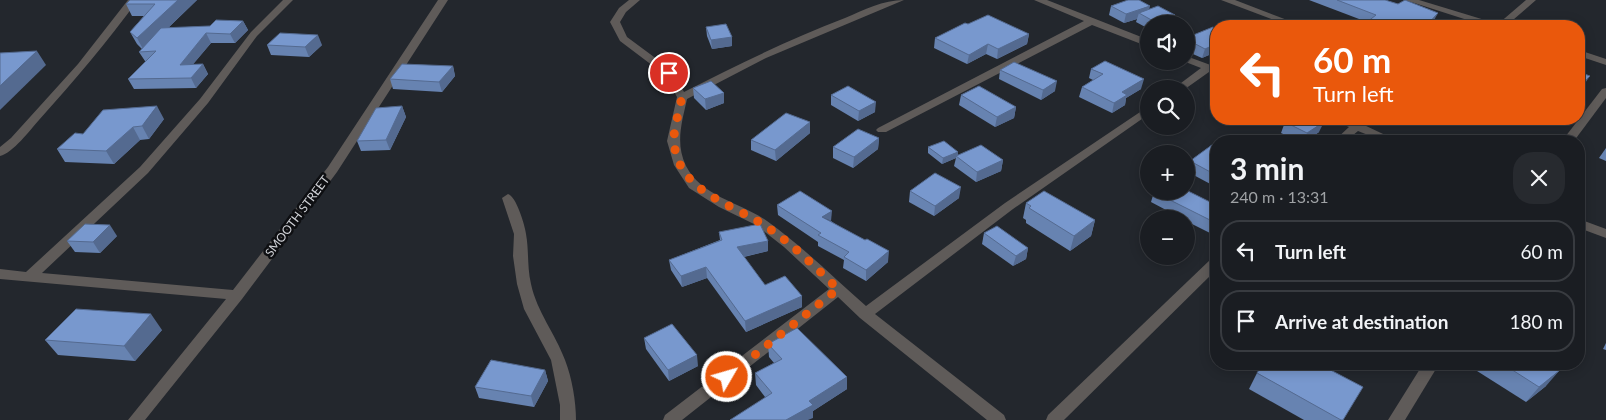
<!DOCTYPE html>
<html lang="en">
<head>
<meta charset="utf-8">
<style>
	:root { --surface:#1a1d22; --page:#272a2f; --text:#f1f3f6; --muted:#9fa2a5; --line:#383b40 }
	body { margin:0; font-family:Lato,sans-serif; background:var(--page); color:var(--text); height:100vh; display:flex; flex-direction:column; font-size:19px; white-space:nowrap }
	* { box-sizing:border-box; margin:0 }
	p { font-size:16px; color:var(--muted) }
	.icon { flex:none; width:28px; height:28px; fill:none; stroke:currentColor; stroke-width:2; stroke-linecap:round; stroke-linejoin:round }
	.map { position:relative; flex:1; overflow:hidden }
	.sheet { position:absolute; left:1210px; top:135px; width:375px; height:235px; display:flex; flex-direction:column; background:var(--surface); border-radius:20px; box-shadow:0 2px 12px #0003,0 0 0 1px var(--line) }
	.sheet>* { flex:none }
	.banner { position:absolute; left:1210px; top:20px; width:375px; height:105px; border-radius:20px; box-shadow:0 2px 12px #0003,0 0 0 1px var(--line); background:#ea580c; color:#fff; overflow:hidden }
	.fabs { position:absolute; left:1140px; top:15px; display:grid; gap:10px }
	.fabs a { display:grid; place-items:center; width:55px; height:55px; border-radius:50%; background:var(--surface); box-shadow:0 2px 12px #0003,0 0 0 1px var(--line); font-size:25px }
	.pin { position:absolute; display:grid; place-items:center; width:42px; height:42px; color:#fff; margin:-21px; border:2px solid #fff; border-radius:50%; box-shadow:0 1px 5px #0007 }
	.me { position:absolute; width:55px; margin:-28px; rotate:52deg; stroke-linejoin:round; filter:drop-shadow(0 0 4px #0008) }
	.turn { display:flex; align-items:center; gap:18px; height:105px; padding:0 20px; font-size:22px }
	.turn .icon { width:65px; height:65px; stroke-width:2.5 }
	.turn b { display:block; font-size:35px; line-height:42px }
	.round { display:grid; place-items:center; flex:none; width:52px; height:52px; border-radius:20px; background:var(--page) }
	.headline { display:flex; align-items:center; justify-content:space-between; height:85px; padding:0 20px }
	h1 { font-size:30px; font-weight:700; line-height:38px }
	ul { padding:0; list-style:none }
	li { display:flex; align-items:center; gap:15px; height:62px; margin:0 10px 8px; padding:0 10px; border:2px solid var(--line); border-radius:20px }
	li div { flex:1 }
	li b { display:block; font-size:19px }
	li em { font-style:normal }
	.map>svg:first-child { display:block }
	.lines { fill:none; stroke-linecap:round; stroke-linejoin:round }
	.street { fill:#5f5b59; fill-rule:evenodd }
	.wall { fill:#6783b1 }
	.shaded-wall { fill:#546a90 }
	.building { fill:#7898ce; stroke:#546a90 }
	.route { stroke:#ea580c; stroke-width:9; stroke-dasharray:0 16.2 }
	.labels { text-anchor:middle; dominant-baseline:central; stroke-width:5; stroke-linejoin:round; paint-order:stroke }
	.street-label { font-size:12px; fill:#cfd1d6; stroke:#0e0f12 }
</style>
</head>
<body>
<div class="map">
<svg width="1606" height="420" viewBox="0 0 1606 420">
	<rect width="100%" height="100%" fill="#23272d"/>
	<g class="lines">
		<g class="street">
			<path d="M128,0h10c-31,42 -64,81 -99,120 -9,10 -26,33 -39,36v-9l11,-9 67,-74z"/>
			<polygon points="283,0 293,0 257,36 208,103 148,173 42,273 233,290 328,167 438,0 448,0 337,172 242,299 145,420 128,420 226,299 0,279 0,269 26,272 140,167 200,99 251,32"/>
			<path d="M629,0h11l-14,12 -6,10 7,15 46,34 11,21c53,-27 106,-53 161,-74 19,-8 38,-18 59,-18l-138,58 -79,41c-5,23 -12,44 -1,67 16,31 54,36 81,55 35,25 66,56 99,85l139,-103 144,-97v8l-136,95 -138,105 129,101 2,5h-19l-127,-102 -22,-21 -156,123h-19l2,-5 164,-126 -45,-42 -28,-22 -37,-18 -30,-19 -15,-23 -7,-24 10,-44 -12,-22 -45,-34 -10,-19 9,-14z"/>
			<polygon points="1034,0 1047,0 1149,40 1149,47 1092,25 886,132 878,132 876,130 878,128 1084,21"/>
			<polygon points="1221,0 1235,0 1303,26 1290,26"/>
			<polygon points="1405,0 1419,0 1498,24 1526,0 1536,0 1506,26 1486,26"/>
			<polygon points="1579,50 1606,59 1606,65 1579,56"/>
			<polygon points="1186,56 1216,67 1216,72 1209,72 1185,89 1173,89 1201,68 1183,61 1186,61"/>
			<polygon points="1606,88 1606,98 1574,141 1562,141 1602,89"/>
			<polygon points="1334,119 1348,119 1355,122 1359,119 1370,119 1364,125 1398,141 1383,141 1358,131 1346,141 1334,141 1349,127 1335,121"/>
			<path d="M508,194c8,2 17,31 18,40 3,16 1,33 5,50 6,28 24,49 34,76 7,18 11,41 11,60h-16v-15l-9,-45 -27,-51 -7,-25 -4,-28 1,-22 -12,-36z"/>
			<polygon points="1579,219 1606,229 1606,238 1579,228"/>
			<polygon points="1216,257 1216,270 1064,420 1046,420 1048,415 1211,259"/>
			<polygon points="1423,364 1439,364 1405,420 1388,420"/>
		</g>
	</g>
	<g class="wall">
		<polygon points="197,0 168,28 210,26 243,21 248,30 235,43 211,43 193,64 203,64 208,74 196,88 134,89 128,79 146,61 145,61 139,52 142,49 137,44 130,32 144,16 132,16 126,4"/>
		<polygon points="1309,0 1385,0 1398,4 1433,22 1367,22"/>
		<polygon points="1111,6 1149,9 1172,24 1149,24 1149,29 1136,22 1137,19 1124,23 1109,15"/>
		<polygon points="968,24 1029,34 1027,44 997,59 986,54 967,64 934,48 935,38"/>
		<polygon points="706,27 732,37 732,46 712,49 707,36"/>
		<polygon points="1216,29 1216,52 1202,58 1186,51 1186,38"/>
		<polygon points="267,45 322,45 309,57 271,55"/>
		<polygon points="453,66 455,76 442,92 393,89 390,79"/>
		<polygon points="1091,69 1141,89 1126,98 1125,105 1112,113 1079,97 1082,87 1093,80 1089,78"/>
		<polygon points="1000,70 1055,91 1041,100 999,79"/>
		<polygon points="693,88 724,93 724,103 706,110 694,98"/>
		<polygon points="831,95 875,112 858,121 831,105"/>
		<polygon points="961,95 1016,107 1014,118 995,127 959,105"/>
		<polygon points="402,106 406,117 390,150 361,151 357,141"/>
		<polygon points="164,119 149,139 140,140 114,164 65,162 57,149 83,134"/>
		<polygon points="810,122 810,133 776,161 751,150 751,140"/>
		<polygon points="1285,122 1319,132 1306,141 1298,141 1281,133"/>
		<polygon points="879,138 878,149 853,168 833,158 833,147"/>
		<polygon points="1216,142 1216,187 1186,171 1190,161"/>
		<polygon points="928,147 958,155 1003,160 1001,171 976,182 954,166 956,158 942,164 928,153"/>
		<polygon points="1606,148 1606,161 1599,158"/>
		<polygon points="910,191 959,198 934,216 909,202"/>
		<polygon points="1154,192 1216,205 1216,229 1212,234 1186,221 1186,219 1183,219 1151,202"/>
		<polygon points="1026,203 1095,220 1091,236 1070,251 1026,223 1026,220 1023,218"/>
		<polygon points="777,205 831,221 888,262 866,281 843,268 844,260 818,246 818,242 778,215"/>
		<polygon points="719,232 768,241 768,251 744,257 765,285 802,296 802,307 746,332 707,278 682,287 671,270 669,260 720,240"/>
		<polygon points="984,233 1028,248 1026,259 1013,266 982,244"/>
		<polygon points="117,236 100,253 75,252 67,241"/>
		<polygon points="162,330 135,361 58,355 45,340"/>
		<polygon points="644,338 698,366 669,381 646,349"/>
		<polygon points="1606,343 1606,350 1603,349"/>
		<polygon points="768,344 847,389 813,411 813,418 765,397 756,385 755,373 774,363 769,357"/>
		<polygon points="1466,364 1548,364 1546,386 1526,402"/>
		<polygon points="545,370 548,381 534,407 479,398 475,387"/>
		<polygon points="1257,373 1343,420 1304,420 1249,389"/>
	</g>
	<g class="shaded-wall">
		<polygon points="178,0 197,0 144,51 137,38"/>
		<polygon points="1150,6 1148,15 1139,13 1137,19 1124,23 1126,14"/>
		<polygon points="1438,13 1433,22 1429,26 1426,26"/>
		<polygon points="1175,15 1172,24 1154,24 1155,22"/>
		<polygon points="243,21 248,30 235,43 230,34"/>
		<polygon points="206,33 211,43 185,74 180,65"/>
		<polygon points="1029,34 1027,44 997,59 998,49"/>
		<polygon points="318,35 322,45 309,57 305,47"/>
		<polygon points="732,37 732,46 712,49 711,40"/>
		<polygon points="988,44 986,54 967,64 969,55"/>
		<polygon points="1216,44 1216,52 1202,58 1205,49"/>
		<polygon points="37,51 46,65 0,110 0,86"/>
		<polygon points="203,64 208,74 196,88 191,78"/>
		<polygon points="453,66 455,76 442,92 439,82"/>
		<polygon points="1590,76 1583,86 1579,90 1579,87"/>
		<polygon points="1144,79 1141,89 1126,98 1125,105 1112,113 1114,103 1122,92"/>
		<polygon points="1057,81 1055,91 1041,100 1043,90"/>
		<polygon points="724,93 724,103 706,110 705,99"/>
		<polygon points="876,102 875,112 858,121 859,111"/>
		<polygon points="157,106 164,119 149,139 142,126"/>
		<polygon points="402,106 406,117 390,150 386,140"/>
		<polygon points="1016,107 1014,118 995,127 997,117"/>
		<polygon points="810,122 810,133 776,161 775,150"/>
		<polygon points="1324,122 1319,132 1306,141 1304,141 1307,133"/>
		<polygon points="133,127 140,140 114,164 106,151"/>
		<polygon points="879,138 878,149 853,168 854,157"/>
		<polygon points="958,152 958,157 956,156 956,158 942,164 943,158"/>
		<polygon points="1003,160 1001,171 976,182 977,172"/>
		<polygon points="961,187 959,198 934,216 935,206"/>
		<polygon points="832,211 831,221 822,217"/>
		<polygon points="1095,220 1091,236 1070,251 1074,236"/>
		<polygon points="1216,222 1216,229 1212,234 1216,223"/>
		<polygon points="110,225 117,236 100,253 93,242"/>
		<polygon points="768,241 768,251 738,258 737,247"/>
		<polygon points="1028,248 1026,259 1013,266 1016,256"/>
		<polygon points="889,251 888,262 866,281 866,270"/>
		<polygon points="706,267 707,278 682,287 681,276"/>
		<polygon points="802,296 802,307 746,332 745,321"/>
		<polygon points="151,314 162,330 135,361 124,346"/>
		<polygon points="697,355 698,366 669,381 668,370"/>
		<polygon points="545,370 548,381 534,407 531,396"/>
		<polygon points="1559,371 1546,386 1526,402 1539,387"/>
		<polygon points="847,377 847,389 813,411 813,418 808,420 786,420 809,401"/>
	</g>
	<g class="building">
		<polygon points="130,0 178,0 137,38 130,32 155,4 126,4"/>
		<polygon points="1128,0 1139,0 1150,6 1126,14 1111,6"/>
		<polygon points="1337,0 1385,0 1398,4 1405,0 1438,13 1426,26 1362,26 1376,15"/>
		<polygon points="1158,6 1175,15 1155,22 1139,13"/>
		<polygon points="988,15 1029,34 998,49 988,44 969,55 935,38 965,23 968,24"/>
		<polygon points="216,20 243,21 230,34 206,33 180,65 203,64 191,78 128,79 156,51 139,52 161,28 210,26"/>
		<polygon points="726,24 732,37 711,40 706,27"/>
		<polygon points="1213,27 1216,29 1216,44 1205,49 1186,39 1186,38"/>
		<polygon points="280,33 318,35 305,47 267,45"/>
		<polygon points="37,51 0,86 0,53"/>
		<polygon points="1105,61 1144,79 1122,92 1127,95 1114,103 1082,87 1103,74 1091,69"/>
		<polygon points="1014,62 1057,81 1043,90 1000,70"/>
		<polygon points="402,64 453,66 439,82 390,79"/>
		<polygon points="1579,72 1590,76 1579,87"/>
		<polygon points="711,81 724,93 705,99 693,88"/>
		<polygon points="848,86 876,102 859,111 831,95"/>
		<polygon points="979,86 1016,107 997,117 961,95"/>
		<polygon points="157,106 142,126 133,127 106,151 57,149 75,133 83,134 103,110"/>
		<polygon points="402,106 386,140 357,141 376,108"/>
		<polygon points="786,113 810,122 775,150 751,140"/>
		<polygon points="1291,119 1316,119 1324,122 1307,133 1285,122"/>
		<polygon points="858,129 879,138 854,157 833,147"/>
		<polygon points="1224,137 1233,141 1218,141"/>
		<polygon points="944,141 958,152 943,158 928,147"/>
		<polygon points="1216,142 1216,175 1190,161"/>
		<polygon points="981,145 1003,160 977,172 956,156"/>
		<polygon points="935,173 961,187 935,206 910,191"/>
		<polygon points="1186,190 1216,205 1216,223 1154,192 1186,191"/>
		<polygon points="800,191 832,211 822,217 865,240 867,239 889,251 866,270 844,257 849,252 818,235 821,233 777,205"/>
		<polygon points="1044,191 1095,220 1074,236 1029,208 1031,206 1026,203"/>
		<polygon points="85,224 110,225 93,242 67,241"/>
		<polygon points="760,224 768,241 737,247 765,285 785,276 802,296 745,321 706,267 681,276 669,260 722,240 719,232"/>
		<polygon points="997,226 1028,248 1016,256 984,233"/>
		<polygon points="76,309 151,314 124,346 45,340"/>
		<polygon points="672,324 697,355 668,370 644,338"/>
		<polygon points="797,328 847,377 809,401 813,405 786,420 730,420 772,393 755,373 782,359 768,344"/>
		<polygon points="491,360 545,370 531,396 475,387"/>
		<polygon points="1263,364 1319,364 1363,387 1343,420 1341,420 1257,373"/>
		<polygon points="1503,364 1548,364 1559,371 1539,387"/>
	</g>
	<g class="lines">
		<path class="route" d="M669,73l13,23c-2,13 -9,34 -8,46 4,47 50,59 85,80 29,17 55,44 79,67l-111,88"/>
	</g>
	<g class="labels">
		<g class="street-label">
			<text transform="translate(297 216) rotate(-53)">SMOOTH STREET</text>
		</g>
	</g>
</svg>
<div class="fabs">
<a><svg class="icon" aria-label="sound" viewBox="0 0 24 24"><path d="M4 9h4l5-4v14l-5-4H4zM17 9q2 3 0 6"/></svg></a>
<a><svg class="icon" aria-label="search" viewBox="0 0 24 24"><circle cx="10" cy="10" r="6"/><path d="M15 15l6 6"/></svg></a>
<a>+</a>
<a>−</a>
</div>
<div class="pin" style="left:669px;top:73px;background:#d93025"><svg class="icon" aria-label="arrive" viewBox="0 0 24 24"><path d="M6 21V4h12l-3 4 3 4H6"/></svg></div>
<svg class="me" style="left:727px;top:377px" viewBox="-20 -20 40 40"><circle r="17" fill="#ea580c" stroke="#fff" stroke-width="3"/><path d="M0-11L8 9 0 5-8 9z" fill="#fff"/></svg>
<div class="banner">
<div class="turn"><svg class="icon" aria-label="left" viewBox="0 0 24 24"><path d="M17 20v-9H6M10 6l-5 5 5 5"/></svg><div><b>60 m</b>Turn left</div></div>
</div>
<section class="sheet">
<div class="headline"><div><h1>3 min</h1><p>240 m · 13:31</p></div><a class="round"><svg class="icon" aria-label="close" viewBox="0 0 24 24"><path d="M6 6l12 12M18 6L6 18"/></svg></a></div>
<ul>
<li><svg class="icon" aria-label="left" viewBox="0 0 24 24"><path d="M17 20v-9H6M10 6l-5 5 5 5"/></svg><div><b>Turn left</b></div><em>60 m</em></li>
<li><svg class="icon" aria-label="arrive" viewBox="0 0 24 24"><path d="M6 21V4h12l-3 4 3 4H6"/></svg><div><b>Arrive at destination</b></div><em>180 m</em></li>
</ul>
</section>
</div>
</body>
</html>
